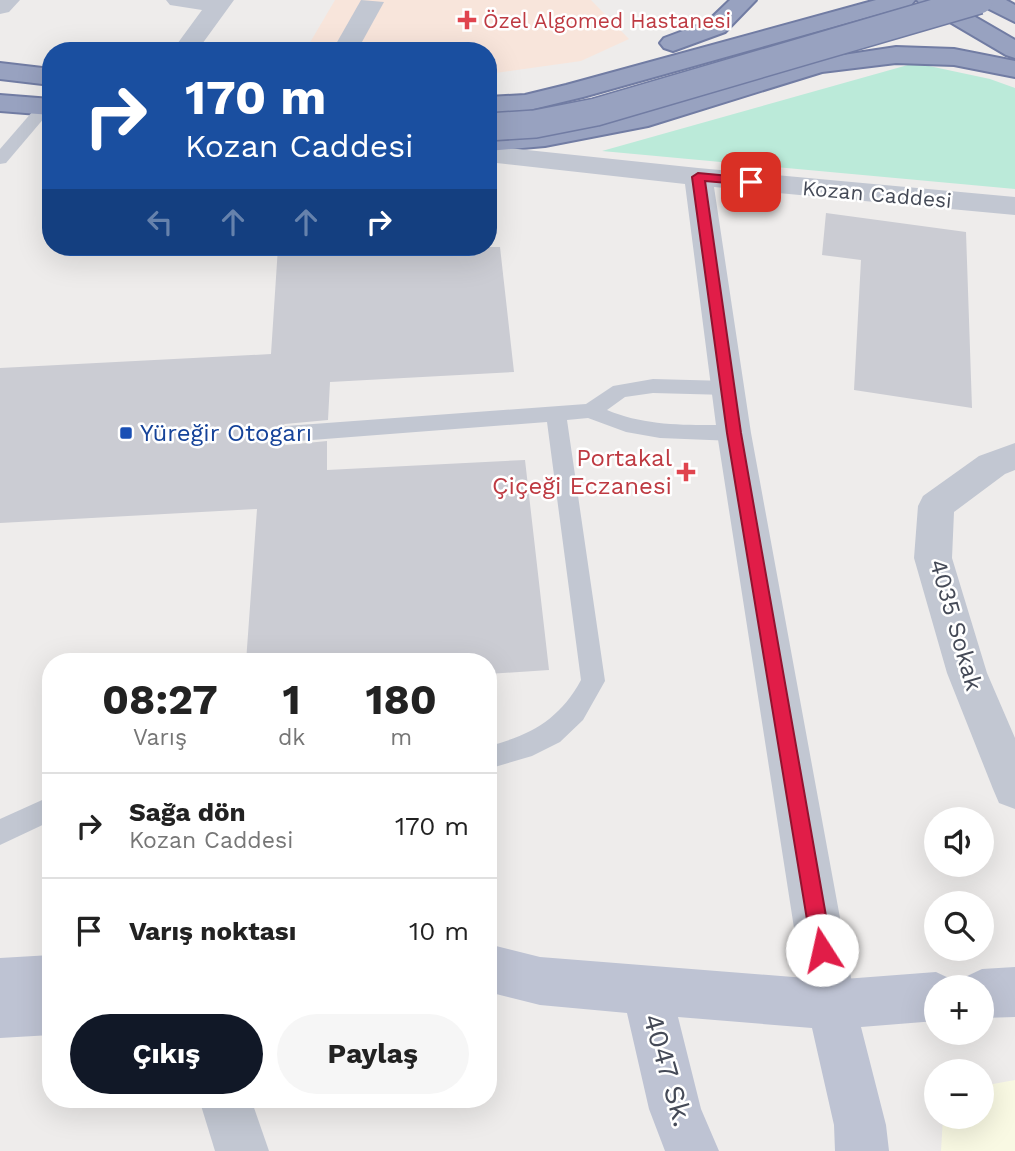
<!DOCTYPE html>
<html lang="tr">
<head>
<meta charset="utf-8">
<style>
	:root { --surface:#fff; --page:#f6f6f6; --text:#222; --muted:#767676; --line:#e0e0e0; --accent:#111827 }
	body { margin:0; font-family:"Work Sans",sans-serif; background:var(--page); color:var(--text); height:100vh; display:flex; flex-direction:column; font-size:26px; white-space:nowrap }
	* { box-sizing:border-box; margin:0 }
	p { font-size:23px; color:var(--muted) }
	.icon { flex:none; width:38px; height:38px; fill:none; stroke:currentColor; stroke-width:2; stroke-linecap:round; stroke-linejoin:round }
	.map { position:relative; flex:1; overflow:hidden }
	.sheet { position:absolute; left:42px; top:653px; width:455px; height:455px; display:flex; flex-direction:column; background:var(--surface); border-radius:28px; box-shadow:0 7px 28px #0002 }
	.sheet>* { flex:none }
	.guide { position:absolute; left:42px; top:42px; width:455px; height:214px; border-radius:28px; box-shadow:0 7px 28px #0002; background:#1a4fa0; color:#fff; overflow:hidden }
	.buttons { position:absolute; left:924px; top:807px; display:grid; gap:14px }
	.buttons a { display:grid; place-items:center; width:70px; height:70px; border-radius:50%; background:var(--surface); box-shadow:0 7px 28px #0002; font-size:35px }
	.pin { position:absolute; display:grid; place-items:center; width:60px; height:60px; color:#fff; margin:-30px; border-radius:14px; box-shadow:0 4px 10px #0006 }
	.me { position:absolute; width:77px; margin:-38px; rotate:350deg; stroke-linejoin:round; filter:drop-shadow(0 0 5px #0008) }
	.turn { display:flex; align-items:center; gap:24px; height:147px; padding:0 28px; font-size:32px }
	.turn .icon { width:91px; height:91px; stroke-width:2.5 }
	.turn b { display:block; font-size:49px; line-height:60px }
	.lanes { display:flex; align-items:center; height:66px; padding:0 28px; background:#0003; justify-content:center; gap:35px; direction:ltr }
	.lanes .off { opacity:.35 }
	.eta { display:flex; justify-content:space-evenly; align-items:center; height:119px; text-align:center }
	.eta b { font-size:42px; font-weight:700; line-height:49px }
	.primary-button { display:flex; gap:14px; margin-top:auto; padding:14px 28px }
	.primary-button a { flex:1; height:80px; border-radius:42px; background:var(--accent); color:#fff; font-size:28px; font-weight:700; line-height:80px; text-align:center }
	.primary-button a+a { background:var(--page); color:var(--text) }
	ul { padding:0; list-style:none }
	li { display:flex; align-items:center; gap:21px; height:105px; padding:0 28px; border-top:2px solid var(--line) }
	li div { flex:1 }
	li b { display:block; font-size:26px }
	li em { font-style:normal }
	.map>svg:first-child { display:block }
	.commercial { fill:#f9f9e3 }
	.medical { fill:#f8e5db }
	.green { fill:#bbead9 }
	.building { fill:#cbccd3 }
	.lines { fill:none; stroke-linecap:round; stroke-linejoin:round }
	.trunk-casing { stroke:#717ca3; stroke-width:4 }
	.service { fill:#c2c7d2; fill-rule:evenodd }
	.minor { fill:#c2c7d2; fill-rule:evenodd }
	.secondary { fill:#bec3d3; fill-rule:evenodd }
	.trunk { fill:#98a2c0; fill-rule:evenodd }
	.trunk-bridge-casing { stroke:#717ca3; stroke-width:30; stroke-linecap:butt }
	.trunk-bridge { stroke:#98a2c0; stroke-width:27 }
	.route { fill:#e11d48; stroke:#92132f; stroke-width:2 }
	.health-dot { fill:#e0444e; stroke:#fff; stroke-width:2.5 }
	.transit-dot { fill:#1a4fb4; stroke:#fff; stroke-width:2.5 }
	.labels { text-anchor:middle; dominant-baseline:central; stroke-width:5; stroke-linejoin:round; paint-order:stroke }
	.far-health-label { font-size:21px; fill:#be3a42; stroke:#fff; text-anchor:start }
	.far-street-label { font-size:21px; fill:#454a57; stroke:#fff }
	.transit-label { font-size:24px; fill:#164399; stroke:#fff; text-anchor:start }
	.health-label { font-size:24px; fill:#be3a42; stroke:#fff; text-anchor:end }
	.street-label { font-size:24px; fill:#454a57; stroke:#fff }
	.near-street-label { font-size:28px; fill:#454a57; stroke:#fff }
</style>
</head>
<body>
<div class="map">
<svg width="1015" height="1151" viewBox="0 0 1015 1151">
	<rect width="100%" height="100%" fill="#eeeceb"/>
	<polygon class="commercial" points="1015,1080 1015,1151 941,1151 943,1117 982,1116 982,1086"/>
	<polygon class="medical" points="335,0 591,0 629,39 581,61 488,74 488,51 305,51"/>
	<polygon class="green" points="915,63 990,79 1015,88 1015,189 602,151"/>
	<g class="building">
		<polygon points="826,213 966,232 972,408 854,390 861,260 822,255"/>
		<polygon points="278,247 500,247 514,372 330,382 328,420 285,424 277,428 274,435 278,441 286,445 327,441 327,470 525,460 549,670 488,674 488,662 246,662 257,509 0,523 0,368 271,354"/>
	</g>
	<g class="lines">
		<defs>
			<g id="trunk">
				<polygon points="730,0 756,0 725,32 673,51 664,48 660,43 664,38 707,22"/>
				<polygon points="876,0 915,0 911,5 583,97 525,111 488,113 488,97 525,95 566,85"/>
				<polygon points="917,0 946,0 1015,40 1015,58 1006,55 921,5"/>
				<polygon points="977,0 1006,0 1015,5 1015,22 981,5"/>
				<polygon points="896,47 954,49 1015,61 1015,77 954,65 896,63 822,72 648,126 545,146 488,151 488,135 545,130 643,111 810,60"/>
				<polygon points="0,63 51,69 51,85 0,79"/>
				<polygon points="0,95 51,99 51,115 0,111"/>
			</g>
		</defs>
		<use href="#trunk" class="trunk-casing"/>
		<g class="service">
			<polygon points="45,102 51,104 51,110 6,163 0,164 0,149 39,104"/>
			<path d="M653,379l74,2 7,2 3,5 -3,5 -7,2 -74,-2 -28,4 -18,13c40,17 84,15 127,15l7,3 3,5 -3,5 -7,3 -74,-3 -34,-6 -38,-14 -21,2 38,261 -22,39 -23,22 -28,14 -44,13v-23c42,-10 72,-27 93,-66l-34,-258 -261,20 -7,-3 -3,-5 3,-5 7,-3 300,-22 27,-18z"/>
			<polygon points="51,796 51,821 0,845 0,819"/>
		</g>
		<g class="minor">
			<polygon points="0,0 20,0 9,12 0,14"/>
			<polygon points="166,0 234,0 197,51 172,51 202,10 170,5"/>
			<polygon points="361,0 384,2 357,51 332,51"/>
			<polygon points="488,146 698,168 1015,197 1015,215 714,187 751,433 856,1005 848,1022 831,1030 814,1022 806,1005 717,433 685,184 488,162"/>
			<polygon points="1015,443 1015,470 1005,474 954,512 952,558 987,673 1015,738 1015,809 999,803 993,789 947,673 914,558 918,506 923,496 979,456"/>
			<polygon points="199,1099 251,1099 269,1151 215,1151"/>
		</g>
		<g class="secondary">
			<polygon points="488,944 540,957 831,980 936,972 953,980 956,987 936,987 936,1021 861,1027 886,1125 889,1151 835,1151 834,1125 812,1028 678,1017 701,1109 719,1151 665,1151 649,1109 627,1013 540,1005 488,992"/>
			<polygon points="51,955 51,1035 0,1038 0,958"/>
			<polygon points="1015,967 1015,1017 982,1018 982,987 960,987 965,977 982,969"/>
		</g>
		<use href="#trunk" class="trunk"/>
		<defs>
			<polyline id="trunk-bridge" points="488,127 535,124 596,112 979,0"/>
		</defs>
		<use href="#trunk-bridge" class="trunk-bridge-casing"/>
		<use href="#trunk-bridge" class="trunk-bridge"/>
	</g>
	<polygon class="route" points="698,173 751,178 757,182 751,185 705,181 741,433 832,950 829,957 822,960 815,957 812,950 727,433 692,177"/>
	<g class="health-dot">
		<path d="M463.5 9.5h7v7h7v7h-7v7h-7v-7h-7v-7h7z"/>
		<path d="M682.5 461.5h7v7h7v7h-7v7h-7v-7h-7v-7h7z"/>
	</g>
	<rect class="transit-dot" x="119" y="426" width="14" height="14" rx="3.5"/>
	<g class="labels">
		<g class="far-health-label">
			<text x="483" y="20">Özel Algomed Hastanesi</text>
		</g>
		<g class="far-street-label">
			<text transform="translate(877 194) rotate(5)">Kozan Caddesi</text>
		</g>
		<g class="transit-label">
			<text x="140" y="433">Yüreğir Otogarı</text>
		</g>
		<g class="health-label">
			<text x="672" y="458">Portakal<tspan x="672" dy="28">Çiçeği Eczanesi</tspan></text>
		</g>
		<g class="street-label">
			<text transform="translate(956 625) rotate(74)">4035 Sokak</text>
		</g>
		<g class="near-street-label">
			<text transform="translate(668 1070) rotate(74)">4047 Sk.</text>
		</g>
	</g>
</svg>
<div class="buttons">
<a><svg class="icon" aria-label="sound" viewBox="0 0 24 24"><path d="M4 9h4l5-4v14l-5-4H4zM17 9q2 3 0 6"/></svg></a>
<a><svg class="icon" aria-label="search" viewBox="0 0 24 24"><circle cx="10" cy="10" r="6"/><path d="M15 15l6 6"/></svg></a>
<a>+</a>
<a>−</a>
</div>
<div class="pin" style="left:751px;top:182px;background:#d93025"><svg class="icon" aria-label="arrive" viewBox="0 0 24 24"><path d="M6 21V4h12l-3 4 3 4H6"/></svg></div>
<svg class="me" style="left:822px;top:950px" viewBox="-20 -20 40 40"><circle r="19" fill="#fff"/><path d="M0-13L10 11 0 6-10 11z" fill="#e11d48"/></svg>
<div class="guide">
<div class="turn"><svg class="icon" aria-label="right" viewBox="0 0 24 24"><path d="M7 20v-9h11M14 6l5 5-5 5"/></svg><div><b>170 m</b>Kozan Caddesi</div></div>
<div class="lanes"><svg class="icon off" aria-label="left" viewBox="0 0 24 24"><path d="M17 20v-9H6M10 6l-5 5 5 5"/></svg><svg class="icon off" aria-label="ahead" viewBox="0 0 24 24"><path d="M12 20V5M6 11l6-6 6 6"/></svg><svg class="icon off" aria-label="ahead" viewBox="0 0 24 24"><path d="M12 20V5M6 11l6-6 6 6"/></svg><svg class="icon" aria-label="right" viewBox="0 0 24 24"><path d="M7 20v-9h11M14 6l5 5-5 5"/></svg></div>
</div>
<section class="sheet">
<div class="eta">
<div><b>08:27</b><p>Varış</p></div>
<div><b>1</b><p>dk</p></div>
<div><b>180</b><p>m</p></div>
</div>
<ul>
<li><svg class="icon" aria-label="right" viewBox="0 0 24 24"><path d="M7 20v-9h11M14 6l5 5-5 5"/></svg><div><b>Sağa dön</b><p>Kozan Caddesi</p></div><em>170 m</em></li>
<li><svg class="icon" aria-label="arrive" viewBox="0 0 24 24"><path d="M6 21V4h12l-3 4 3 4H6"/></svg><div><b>Varış noktası</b></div><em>10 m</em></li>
</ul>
<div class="primary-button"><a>Çıkış</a><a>Paylaş</a></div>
</section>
</div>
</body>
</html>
